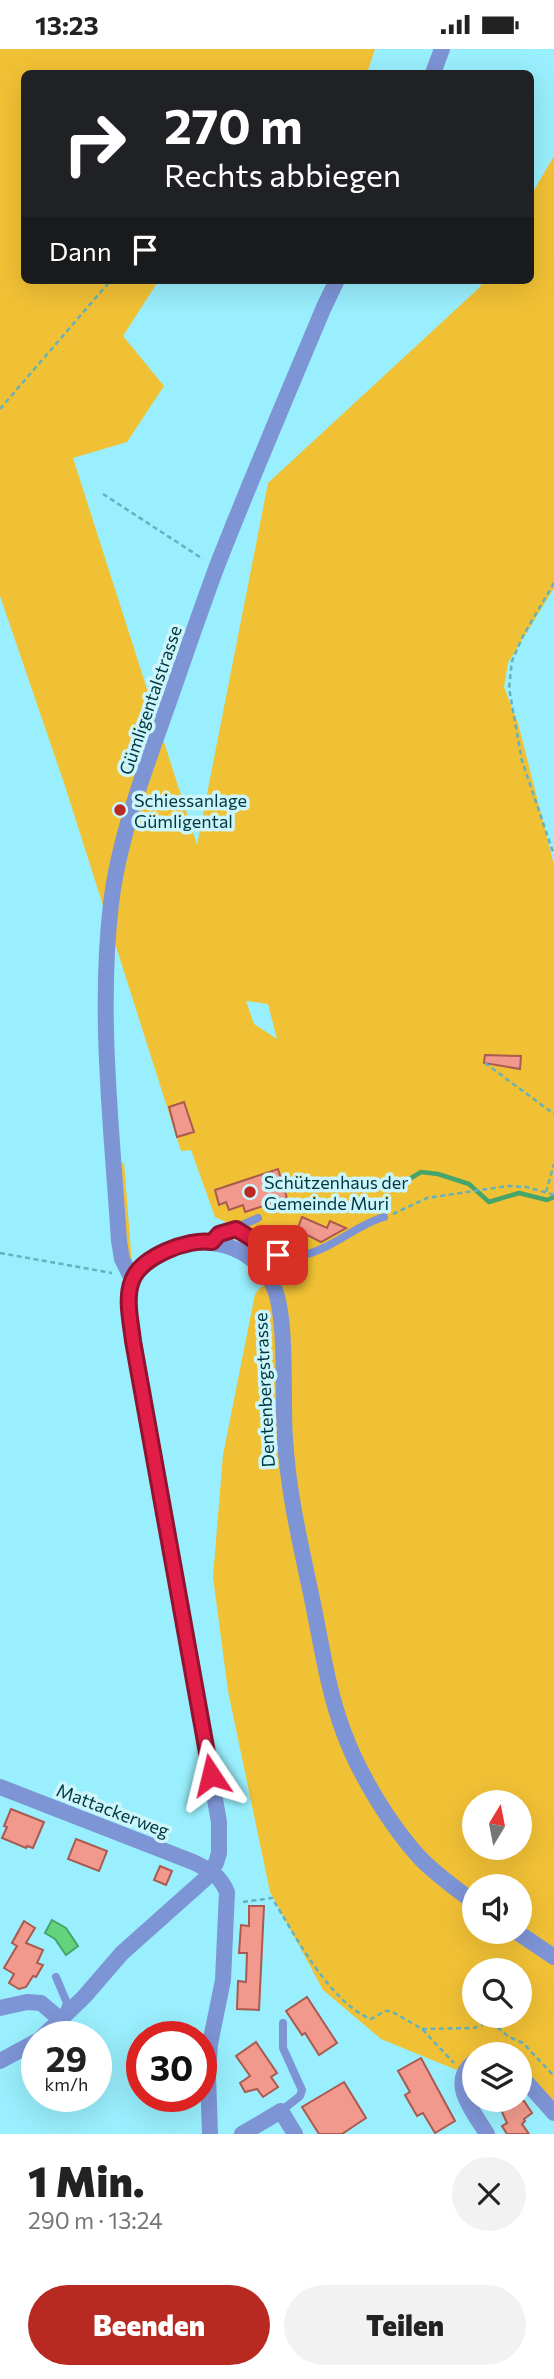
<!DOCTYPE html>
<html lang="de">
<head>
<meta charset="utf-8">
<style>
	:root { --surface:#fff; --page:#f2f2f2; --text:#222; --muted:#767676; --accent:#b82921 }
	body { margin:0; font-family:Commissioner,sans-serif; background:var(--page); color:var(--text); height:100vh; display:flex; flex-direction:column; font-size:26px; white-space:nowrap }
	* { box-sizing:border-box; margin:0 }
	p { font-size:23px; color:var(--muted) }
	.icon { flex:none; width:38px; height:38px; fill:none; stroke:currentColor; stroke-width:2; stroke-linecap:round; stroke-linejoin:round }
	.map { position:relative; height:2085px; overflow:hidden }
	.details { display:flex; flex-direction:column; background:var(--surface); flex:1 }
	.details>* { flex:none }
	.top-card { position:absolute; left:21px; top:21px; width:513px; height:214px; border-radius:10px; box-shadow:0 7px 28px #0002; background:#202124; color:#fff; overflow:hidden }
	.needle { width:46px; rotate:10deg }
	.buttons { position:absolute; left:462px; top:1741px; display:grid; gap:14px }
	.buttons a { display:grid; place-items:center; width:70px; height:70px; border-radius:50%; background:var(--surface); box-shadow:0 7px 28px #0002; font-size:35px }
	.speed { position:absolute; left:21px; top:1972px; display:flex; gap:14px; font-size:35px; font-weight:700; text-align:center }
	.speed>* { display:grid; place-content:center; width:91px; height:91px; border-radius:50%; background:var(--surface); box-shadow:0 7px 28px #0002; line-height:1 }
	.speed small { font-size:18px; font-weight:400 }
	.speed .limit { border:10px solid #d22; background:#fff; color:#111 }
	.pin { position:absolute; display:grid; place-items:center; width:60px; height:60px; color:#fff; margin:-30px; border-radius:14px; box-shadow:0 4px 10px #0006 }
	.me { position:absolute; width:77px; margin:-38px; rotate:350deg; stroke-linejoin:round; filter:drop-shadow(0 0 5px #0008) }
	.turn { display:flex; align-items:center; gap:24px; height:147px; padding:0 28px; font-size:32px }
	.turn .icon { width:91px; height:91px; stroke-width:2.5 }
	.turn b { display:block; font-size:49px; line-height:60px }
	.then { display:flex; align-items:center; height:66px; padding:0 28px; background:#0003; gap:14px; font-size:26px }
	.round { display:grid; place-items:center; flex:none; width:74px; height:74px; border-radius:37px; background:var(--page) }
	.head { display:flex; align-items:center; justify-content:space-between; height:119px; padding:0 28px }
	h1 { font-size:42px; font-weight:800; line-height:52px }
	.action { display:flex; gap:14px; margin-top:auto; padding:14px 28px }
	.action a { flex:1; height:80px; border-radius:42px; background:var(--accent); color:#fff; font-size:28px; font-weight:800; line-height:80px; text-align:center }
	.action a+a { background:var(--page); color:var(--text) }
	.status { display:flex; justify-content:space-between; align-items:center; height:49px; padding:0 35px; background:var(--surface); direction:ltr }
	.status svg { height:19px; fill:currentColor }
	.map>svg:first-child { display:block }
	.green { fill:#f1c135; fill-rule:evenodd }
	.water { fill:#64d47c; stroke:#46a56a; stroke-width:2 }
	.lines { fill:none; stroke-linecap:round; stroke-linejoin:round }
	.stream { stroke:#46a56a; stroke-width:4.5 }
	.building { fill:#f0998c; stroke:#aa5a4f; stroke-width:2 }
	.path { stroke:#65b1bc; stroke-width:2.5; stroke-dasharray:5 3.5; stroke-linecap:butt }
	.lane { stroke:#7d94d5; stroke-width:8 }
	.street { stroke:#7d94d5; stroke-width:16 }
	.route-casing { stroke:#92132f; stroke-width:18 }
	.route { stroke:#e11d48; stroke-width:12 }
	.poi-dot { fill:#b82921; stroke:#ccf5fc; stroke-width:2.5 }
	.labels { text-anchor:middle; dominant-baseline:central; stroke-width:7; stroke-linejoin:round; paint-order:stroke }
	.street-label { font-size:18px; fill:#01383f; stroke:#ccf5fc }
	.poi-label { font-size:18px; fill:#01383f; stroke:#ccf5fc; text-anchor:start }
</style>
</head>
<body>
<div class="status"><b>13:23</b><svg viewBox="0 0 49 12"><path d="M0 12V9h3v3zM5 12V6h3v6zM10 12V3h3v9zM15 12V0h3v12zM26 1h20v11H26zM47 4h2v5h-2z"/></svg></div>
<div class="map">
<svg width="554" height="2085" viewBox="0 0 554 2085">
	<rect width="100%" height="100%" fill="#99effd"/>
	<g class="green">
		<path d="M0,0h375l-8,24h-343v207h135l-36,56 41,50 -37,56 -54,16 124,387 71,-362 212,-196 3,-7h47v-83l24,-41v432l-46,75 -4,24 14,36 36,142v1248l-34,-38v-20h-46l-10,18 -83,-34 -58,-49 -53,-98 -42,-201 -15,-114 10,-122 32,-161 29,-33 18,-4 -87,-40 -24,-67 -10,1 -116,-365 -65,-190zM246,952l22,3 9,35 -23,-15zM474,1754h46v45h-46zM474,1838h46v45h-46zM474,1922h46v45h-46z"/>
		<polygon points="117,1114 124,1114 132,1215 129,1213"/>
	</g>
	<polygon class="water" points="52,1871 66,1879 78,1897 66,1906 55,1890 45,1884"/>
	<g class="lines">
		<polyline class="stream" points="403,1134 421,1123 438,1125 469,1135 489,1153 519,1144 547,1151 554,1148"/>
	</g>
	<g class="building">
		<polygon points="485,1006 521,1007 520,1020 484,1014"/>
		<polygon points="184,1053 194,1083 177,1088 169,1058"/>
		<polygon points="278,1120 287,1149 245,1163 243,1156 229,1161 226,1153 219,1156 215,1141"/>
		<polygon points="302,1168 327,1179 330,1172 346,1179 321,1193 297,1181"/>
		<polygon points="11,1760 44,1773 33,1799 27,1797 26,1799 2,1789 7,1778 4,1777"/>
		<polygon points="76,1790 107,1802 99,1822 68,1810"/>
		<polygon points="160,1817 172,1822 166,1836 154,1831"/>
		<polygon points="249,1857 264,1857 259,1961 237,1960 238,1932 246,1933 247,1904 239,1904 241,1876 249,1877"/>
		<polygon points="24,1872 35,1879 26,1894 43,1901 37,1914 43,1916 36,1928 33,1927 26,1938 19,1940 9,1934 14,1925 4,1919 17,1897 12,1894"/>
		<polygon points="307,1948 337,1994 319,2006 305,1984 302,1986 286,1962"/>
		<polygon points="256,1993 277,2024 271,2028 278,2038 263,2048 257,2040 245,2043 240,2034 250,2027 236,2007"/>
		<polygon points="421,2009 455,2072 435,2084 423,2064 417,2067 405,2046 410,2043 398,2022"/>
		<polygon points="344,2033 366,2069 342,2085 319,2085 302,2058"/>
		<polygon points="506,2051 524,2052 532,2064 524,2070 525,2072 522,2075 529,2085 507,2085 502,2077 507,2074 499,2056"/>
	</g>
	<g class="lines">
		<g class="path">
			<polyline points="0,360 111,231"/>
			<polyline points="103,445 203,510"/>
			<polyline points="554,534 523,587 512,612 509,639 522,712 554,806"/>
			<polyline points="485,1014 554,1065"/>
			<polyline points="546,1143 554,1115"/>
			<polyline points="393,1165 427,1149 508,1137 527,1138 554,1146"/>
			<polyline points="0,1204 112,1224"/>
			<path d="M243,1853l29,-4c23,37 58,105 99,121l14,-8h6l31,18 32,34"/>
			<polyline points="422,1980 474,1979 485,1975 497,1978 509,1988 523,1994 554,2027"/>
		</g>
		<g class="lane">
			<path d="M236,1180c14,8 27,21 42,25 38,12 72,-28 106,-37"/>
			<path d="M212,1193c11,-12 30,-16 46,-24"/>
			<polyline points="56,1928 67,1954 65,1960"/>
			<polyline points="281,2062 300,2047 302,2041 283,1999 283,1974"/>
		</g>
		<g class="street">
			<polyline points="433,24 442,0"/>
			<path d="M132,1230l-10,-20 -3,-18c-7,-110 -21,-227 -8,-337 8,-69 37,-143 60,-208 15,-43 30,-87 46,-130 34,-87 71,-173 107,-259l13,-27"/>
			<path d="M0,1738l193,75c15,7 27,13 34,30l-4,88 -13,64 -2,31 2,59"/>
			<polyline points="517,1883 554,1908"/>
			<polyline points="0,1959 27,1953 41,1954 61,1971"/>
			<path d="M42,1988l42,-40 38,-44 83,-74 11,-16 3,-10v-31l-89,-501c0,-13 -3,-30 2,-42 3,-7 13,-14 19,-19 39,-30 99,-21 122,25 15,31 9,115 12,153 3,53 15,104 26,156 10,46 16,95 33,139 15,41 47,94 77,126 16,16 35,30 53,43"/>
			<polyline points="0,2012 37,1992"/>
			<path d="M474,2013c-27,21 0,50 13,72"/>
			<polyline points="520,2026 554,2064"/>
			<polyline points="242,2085 281,2062 295,2085"/>
		</g>
	</g>
	<g class="lines">
		<defs>
			<path id="route" d="M211,1726l-78,-434c-2,-19 -8,-42 -1,-60 8,-24 56,-43 80,-39l7,-8 17,-5 42,26"/>
		</defs>
		<use href="#route" class="route-casing"/>
		<use href="#route" class="route"/>
	</g>
	<g class="poi-dot">
		<circle cx="120" cy="761" r="7"/>
		<circle cx="250" cy="1143" r="7"/>
	</g>
	<g class="labels">
		<g class="street-label">
			<text transform="translate(150 651) rotate(-71)">Gümligentalstrasse</text>
			<text transform="translate(264 1341) rotate(-93)">Dentenbergstrasse</text>
			<text transform="translate(113 1761) rotate(21)">Mattackerweg</text>
		</g>
		<g class="poi-label">
			<text x="134" y="751">Schiessanlage<tspan x="134" dy="21">Gümligental</tspan></text>
			<text x="264" y="1133">Schützenhaus der<tspan x="264" dy="21">Gemeinde Muri</tspan></text>
		</g>
	</g>
</svg>
<div class="buttons">
<a><svg class="needle" viewBox="-14 -14 28 28"><path d="M0-13l5 13h-10z" fill="#e53935"/><path d="M0 13l5-13h-10z" fill="#767676"/></svg></a>
<a><svg class="icon" aria-label="sound" viewBox="0 0 24 24"><path d="M4 9h4l5-4v14l-5-4H4zM17 9q2 3 0 6"/></svg></a>
<a><svg class="icon" aria-label="search" viewBox="0 0 24 24"><circle cx="10" cy="10" r="6"/><path d="M15 15l6 6"/></svg></a>
<a><svg class="icon" aria-label="layers" viewBox="0 0 24 24"><path d="M12 4l9 5-9 5-9-5zM3 14l9 5 9-5"/></svg></a>
</div>
<div class="speed"><div>29<small>km/h</small></div><div class="limit">30</div></div>
<div class="pin" style="left:278px;top:1206px;background:#d93025"><svg class="icon" aria-label="arrive" viewBox="0 0 24 24"><path d="M6 21V4h12l-3 4 3 4H6"/></svg></div>
<svg class="me" style="left:211px;top:1726px" viewBox="-20 -20 40 40"><path d="M0-17L14 15 0 8-14 15z" fill="#e11d48" stroke="#fff" stroke-width="4"/></svg>
<div class="top-card">
<div class="turn"><svg class="icon" aria-label="right" viewBox="0 0 24 24"><path d="M7 20v-9h11M14 6l5 5-5 5"/></svg><div><b>270 m</b>Rechts abbiegen</div></div>
<div class="then">Dann<svg class="icon" aria-label="arrive" viewBox="0 0 24 24"><path d="M6 21V4h12l-3 4 3 4H6"/></svg></div>
</div>
</div>
<section class="details">
<div class="head"><div><h1>1 Min.</h1><p>290 m · 13:24</p></div><a class="round"><svg class="icon" aria-label="close" viewBox="0 0 24 24"><path d="M6 6l12 12M18 6L6 18"/></svg></a></div>
<div class="action"><a>Beenden</a><a>Teilen</a></div>
</section>
</body>
</html>
